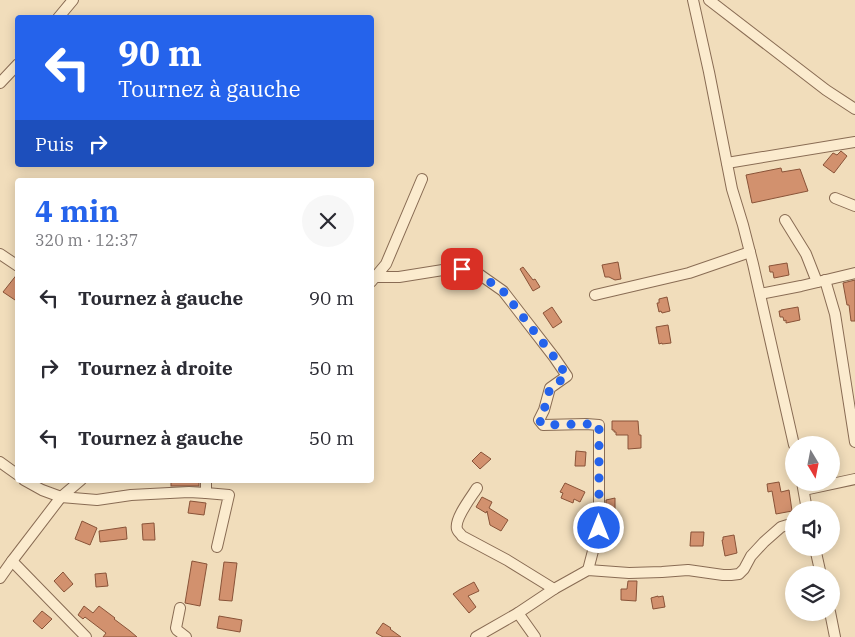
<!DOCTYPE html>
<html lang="fr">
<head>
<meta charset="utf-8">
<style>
	:root { --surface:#fff; --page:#f7f7f7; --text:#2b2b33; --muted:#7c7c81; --accent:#2563eb }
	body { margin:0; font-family:"IBM Plex Serif",serif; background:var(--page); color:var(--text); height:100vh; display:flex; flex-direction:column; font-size:19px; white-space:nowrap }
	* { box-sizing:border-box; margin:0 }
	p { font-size:16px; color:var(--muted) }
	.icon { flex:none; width:28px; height:28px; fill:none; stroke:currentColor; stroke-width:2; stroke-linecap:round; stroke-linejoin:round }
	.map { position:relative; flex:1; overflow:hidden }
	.panel { position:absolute; left:15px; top:178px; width:359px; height:305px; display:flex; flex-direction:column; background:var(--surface); border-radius:5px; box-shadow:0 2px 12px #0003 }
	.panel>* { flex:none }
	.top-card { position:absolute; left:15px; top:15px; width:359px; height:152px; border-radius:5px; box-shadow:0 2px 12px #0003; background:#2563eb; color:#fff; overflow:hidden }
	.needle { width:32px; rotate:170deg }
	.controls { position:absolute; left:785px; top:436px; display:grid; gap:10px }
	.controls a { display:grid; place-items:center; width:55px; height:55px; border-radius:50%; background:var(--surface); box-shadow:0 2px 12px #0003; font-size:25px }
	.pin { position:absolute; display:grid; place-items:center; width:42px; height:42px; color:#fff; margin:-21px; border-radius:10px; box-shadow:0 2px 8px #0006 }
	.me { position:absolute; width:55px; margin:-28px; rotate:0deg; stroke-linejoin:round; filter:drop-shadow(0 0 4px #0008) }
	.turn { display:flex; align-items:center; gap:18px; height:105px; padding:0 20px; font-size:22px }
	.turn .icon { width:65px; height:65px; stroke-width:2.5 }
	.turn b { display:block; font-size:35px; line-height:42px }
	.then { display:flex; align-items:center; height:48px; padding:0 20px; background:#0003; gap:10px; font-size:19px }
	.round { display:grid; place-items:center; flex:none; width:52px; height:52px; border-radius:26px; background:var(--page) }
	.headline { display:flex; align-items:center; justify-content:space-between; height:85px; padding:0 20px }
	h1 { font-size:30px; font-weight:700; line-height:38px; color:var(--accent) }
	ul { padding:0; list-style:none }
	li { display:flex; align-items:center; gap:15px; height:70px; padding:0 20px }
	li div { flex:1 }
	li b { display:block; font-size:19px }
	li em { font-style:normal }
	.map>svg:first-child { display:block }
	.building { fill:#d2916e; stroke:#895338 }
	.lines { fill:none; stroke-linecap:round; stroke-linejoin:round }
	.minor-casing { stroke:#896c54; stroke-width:12 }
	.minor { stroke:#fbebce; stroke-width:10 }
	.route { stroke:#2563eb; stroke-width:9; stroke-dasharray:0 16.2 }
</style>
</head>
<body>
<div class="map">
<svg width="855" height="637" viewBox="0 0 855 637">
	<rect width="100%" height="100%" fill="#f1ddbb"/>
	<g class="building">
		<polygon points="841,151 847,156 834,173 823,165 833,153 837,155"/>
		<polygon points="781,168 782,172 800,169 808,191 752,203 746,175"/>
		<polygon points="618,262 621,279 615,280 609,277 605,277 602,265"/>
		<polygon points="787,263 789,275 774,278 773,272 770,272 769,266"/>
		<polygon points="523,267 533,280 535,279 540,287 533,291 520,269"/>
		<polygon points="18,273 18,297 15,300 3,292"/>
		<polygon points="855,280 855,321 851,321 849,305 847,305 843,283"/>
		<polygon points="667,297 670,311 662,313 661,311 659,312 657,303 659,303 659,299"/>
		<polygon points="552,307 562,322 553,328 543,313"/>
		<polygon points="798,307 800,320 786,323 786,320 784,321 783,317 780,317 779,311 781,311 781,310"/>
		<polygon points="668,325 671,343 662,344 662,343 659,344 656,327"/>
		<polygon points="612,421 638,421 639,435 641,435 641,448 628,449 628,435 616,435 616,432 614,432 614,430 612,430"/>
		<polygon points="576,451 586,452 585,466 575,466"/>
		<polygon points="481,452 491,459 480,469 472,461"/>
		<rect x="171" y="480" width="28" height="6"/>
		<polygon points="779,482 781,492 789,490 792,511 776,514 772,491 768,492 767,484"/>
		<polygon points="565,483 585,492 580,502 574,499 573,503 561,498 563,493 560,492"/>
		<polygon points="482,497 492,502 489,508 508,520 501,531 490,525 487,511 486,513 476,507"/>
		<polygon points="615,498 615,518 606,518 606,500"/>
		<polygon points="190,501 206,503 204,515 188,513"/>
		<polygon points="82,521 97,528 90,545 75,539"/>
		<polygon points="154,523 155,540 143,540 142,524"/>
		<polygon points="126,527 127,539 100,542 99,531"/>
		<polygon points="691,532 704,532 703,546 690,546"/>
		<polygon points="734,535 737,553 725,556 722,540 723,540 723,537"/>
		<polygon points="192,561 207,564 200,606 185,603"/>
		<polygon points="224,562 237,563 232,601 219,600"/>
		<polygon points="63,572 73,584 64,592 54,581"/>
		<polygon points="106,573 108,586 96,587 95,574"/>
		<polygon points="628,581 637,581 636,601 621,600 621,589 627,589"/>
		<polygon points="474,582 479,591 468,596 476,607 469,613 453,594 459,590"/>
		<polygon points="658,596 658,597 663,596 665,607 653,609 651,598"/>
		<polygon points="84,606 93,613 99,606 115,618 114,619 130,631 137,637 103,637 106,633 85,617 83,619 78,615"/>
		<polygon points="42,611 52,619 42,629 33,621"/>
		<polygon points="219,616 242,620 240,632 217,628"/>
		<polygon points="383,623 391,628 390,629 401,637 383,637 376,633"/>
	</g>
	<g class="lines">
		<defs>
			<g id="minor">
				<polyline points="693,0 709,72 732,189 743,225 753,264 794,445"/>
				<polyline points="709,0 826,90 855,109"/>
				<polyline points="58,18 73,0"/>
				<polyline points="0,83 18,64"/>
				<polyline points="727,163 855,142"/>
				<polyline points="835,198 855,206"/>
				<polyline points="785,220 806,254 817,282"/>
				<polyline points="0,254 18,266"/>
				<polyline points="377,277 399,277 449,269 462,269 476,272 503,291 554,357 567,376 550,388 544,410 539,420 543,425 586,424 599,425 599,528 588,570"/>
				<polyline points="825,280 835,314 855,442"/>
				<polyline points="371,282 386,264 422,179"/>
				<polyline points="760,294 801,286 855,273"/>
				<polyline points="595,295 689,273 750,252"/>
				<polyline points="0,462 18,475"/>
				<polyline points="24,480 42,490 61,497 97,500 131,495 189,492 206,493"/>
				<polyline points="206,480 206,493 229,495 217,547"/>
				<polyline points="802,482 807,510"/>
				<path d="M477,488c-5,8 -23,31 -20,41 0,2 4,5 5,7l45,24 47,29"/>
				<polyline points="804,490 855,479"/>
				<polyline points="815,548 821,575"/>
				<polyline points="12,561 86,637"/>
				<polyline points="0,578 12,561 61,497 81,480"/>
				<polyline points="180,608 176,628 177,630 186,637"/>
				<polyline points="830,612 835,637"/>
				<polyline points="518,613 535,637"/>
				<polyline points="476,637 518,613 554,589 588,570 629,573 662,572 688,570 723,575 731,575 739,574 744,569 751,556 764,542 781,527 794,523"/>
			</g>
		</defs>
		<use href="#minor" class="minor-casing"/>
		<use href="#minor" class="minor"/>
	</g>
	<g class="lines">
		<polyline class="route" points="462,269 476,272 503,291 554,357 567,376 550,388 544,410 539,420 543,425 586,424 599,425 599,528"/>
	</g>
</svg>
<div class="controls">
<a><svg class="needle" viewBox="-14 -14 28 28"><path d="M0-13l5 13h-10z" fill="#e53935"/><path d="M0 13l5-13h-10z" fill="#7c7c81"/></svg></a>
<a><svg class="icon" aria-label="sound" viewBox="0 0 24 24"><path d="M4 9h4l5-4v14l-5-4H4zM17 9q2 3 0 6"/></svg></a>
<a><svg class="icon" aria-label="layers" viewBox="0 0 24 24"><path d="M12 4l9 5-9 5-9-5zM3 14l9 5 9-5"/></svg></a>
</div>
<div class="pin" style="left:462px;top:269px;background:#d93025"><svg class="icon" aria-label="arrive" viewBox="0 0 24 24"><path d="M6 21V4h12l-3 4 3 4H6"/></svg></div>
<svg class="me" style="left:599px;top:528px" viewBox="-20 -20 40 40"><circle r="17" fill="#2563eb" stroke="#fff" stroke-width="3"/><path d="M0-11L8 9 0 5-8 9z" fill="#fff"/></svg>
<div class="top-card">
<div class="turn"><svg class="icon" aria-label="left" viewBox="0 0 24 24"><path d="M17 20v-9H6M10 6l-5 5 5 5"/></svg><div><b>90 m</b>Tournez à gauche</div></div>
<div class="then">Puis<svg class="icon" aria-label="right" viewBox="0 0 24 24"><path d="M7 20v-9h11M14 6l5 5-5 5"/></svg></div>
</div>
<section class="panel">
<div class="headline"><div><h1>4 min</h1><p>320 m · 12:37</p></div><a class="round"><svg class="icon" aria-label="close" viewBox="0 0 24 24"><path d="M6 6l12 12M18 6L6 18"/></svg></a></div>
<ul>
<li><svg class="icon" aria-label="left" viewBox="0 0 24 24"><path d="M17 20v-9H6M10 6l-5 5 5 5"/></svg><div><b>Tournez à gauche</b></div><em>90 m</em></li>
<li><svg class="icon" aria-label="right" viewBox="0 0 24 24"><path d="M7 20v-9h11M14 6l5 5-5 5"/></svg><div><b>Tournez à droite</b></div><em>50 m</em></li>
<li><svg class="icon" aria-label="left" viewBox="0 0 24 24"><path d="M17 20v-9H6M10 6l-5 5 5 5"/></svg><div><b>Tournez à gauche</b></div><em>50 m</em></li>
</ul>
</section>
</div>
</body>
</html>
